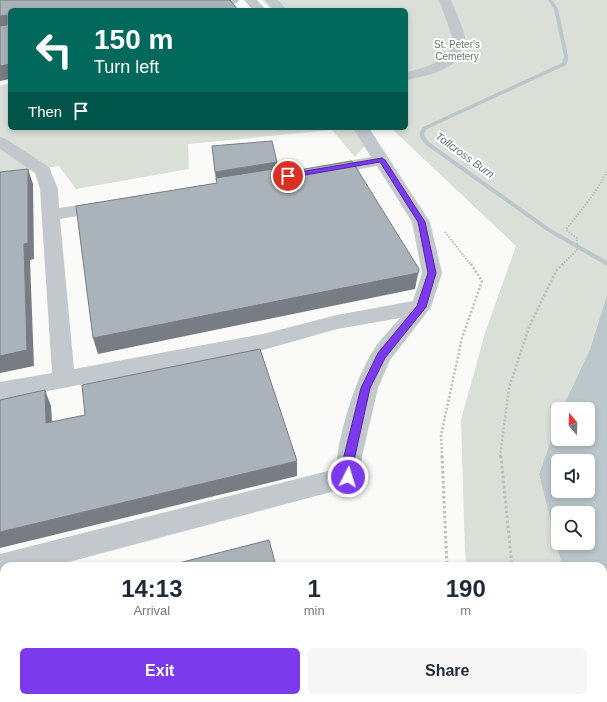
<!DOCTYPE html>
<html lang="en">
<head>
<meta charset="utf-8">
<style>
	:root { --surface:#fff; --page:#f6f6f7; --text:#1f2937; --muted:#747a83; --accent:#7c3aed }
	body { margin:0; font-family:Helvetica,sans-serif; background:var(--page); color:var(--text); height:100vh; display:flex; flex-direction:column; font-size:15px; white-space:nowrap }
	* { box-sizing:border-box; margin:0 }
	p { font-size:13px; color:var(--muted) }
	.icon { flex:none; width:22px; height:22px; fill:none; stroke:currentColor; stroke-width:2; stroke-linecap:round; stroke-linejoin:round }
	.map { position:relative; flex:1; overflow:hidden }
	.panel { position:absolute; left:0px; top:562px; width:607px; height:140px; display:flex; flex-direction:column; background:var(--surface); border-radius:12px 12px 0 0; box-shadow:0 2px 6px #0003 }
	.panel>* { flex:none }
	.top-card { position:absolute; left:8px; top:8px; width:400px; height:122px; border-radius:6px; box-shadow:0 2px 6px #0003; background:#00695c; color:#fff; overflow:hidden }
	.needle { width:26px; rotate:341deg }
	.fabs { position:absolute; left:551px; top:402px; display:grid; gap:8px }
	.fabs a { display:grid; place-items:center; width:44px; height:44px; border-radius:6px; background:var(--surface); box-shadow:0 2px 6px #0003; font-size:20px }
	.pin { position:absolute; display:grid; place-items:center; width:34px; height:34px; color:#fff; margin:-17px; border:2px solid #fff; border-radius:50%; box-shadow:0 1px 4px #0007 }
	.me { position:absolute; width:44px; margin:-22px; rotate:5deg; stroke-linejoin:round; filter:drop-shadow(0 0 3px #0008) }
	.turn { display:flex; align-items:center; gap:14px; height:84px; padding:0 20px; font-size:18px }
	.turn .icon { width:52px; height:52px; stroke-width:2.5 }
	.turn b { display:block; font-size:28px; line-height:34px }
	.then { display:flex; align-items:center; height:38px; padding:0 20px; background:#0003; gap:8px; font-size:15px }
	.eta { display:flex; justify-content:space-evenly; align-items:center; height:68px; text-align:center }
	.eta b { font-size:24px; font-weight:700; line-height:28px }
	.cta { display:flex; gap:8px; margin-top:auto; padding:8px 20px }
	.cta a { flex:1; height:46px; border-radius:6px; background:var(--accent); color:#fff; font-size:16px; font-weight:700; line-height:46px; text-align:center }
	.cta a+a { background:var(--page); color:var(--text) }
	.map>svg:first-child { display:block }
	.green { fill:#dadfd7 }
	.water { fill:#bbc7cb; fill-rule:evenodd }
	.lines { fill:none; stroke-linecap:round; stroke-linejoin:round }
	.stream { fill:#bbc7cb; fill-rule:evenodd }
	.path-far2 { stroke:#bbbfc2; stroke-width:2; stroke-dasharray:1.5 1.5; stroke-linecap:butt }
	.path-far1 { stroke:#bbbfc2; stroke-width:2.5; stroke-dasharray:2 2; stroke-linecap:butt }
	.path { stroke:#bbbfc2; stroke-width:3; stroke-dasharray:2.5 2.5; stroke-linecap:butt }
	.minor { fill:#c3c8cc; fill-rule:evenodd }
	.shaded-wall { fill:#777d82 }
	.building { fill:#aab3b9; stroke:#777d82 }
	.route { fill:#7c3aed; stroke:#51269a }
	.labels { text-anchor:middle; dominant-baseline:central; stroke-width:4; stroke-linejoin:round; paint-order:stroke }
	.far-park-label { font-size:10px; fill:#687a64; stroke:#fff }
	.far-water-label { font-size:11px; font-style:italic; fill:#60757c; stroke:#fff }
</style>
</head>
<body>
<div class="map">
<svg width="607" height="702" viewBox="0 0 607 702">
	<rect width="100%" height="100%" fill="#fafaf8"/>
	<g class="green">
		<polygon points="262,0 607,0 607,295 590,349 562,409 558,409 558,420 539,474 562,566 467,566 465,551 461,420 485,333 516,246 391,128 406,128 406,10 272,10"/>
		<polygon points="10,84 10,128 356,128 367,143 355,157 332,130 188,144 189,169 76,189 59,166 0,174 0,85"/>
		<polygon points="484,698 596,698 597,702 484,702"/>
	</g>
	<path class="water" d="M607,295v407h-10l-1,-4h7v-132h-41l-23,-92 19,-54v19h30v-30h-26l28,-60zM558,461h30v30h-30zM558,513h30v30h-30z"/>
	<g class="lines">
		<path class="stream" d="M548,0h4l6,9 10,47v4l-2,5 -139,64 -3,4 1,4 5,6 121,86 56,32v5l-60,-35 -121,-86c-6,-8 -9,-9 -3,-18l139,-64 2,-7 -10,-47z"/>
		<g class="path-far2">
			<polyline points="445,232 471,265"/>
			<polyline points="562,265 577,250 577,238 566,230 595,192 607,172"/>
		</g>
		<g class="path-far1">
			<polyline points="442,457 441,435 462,338 482,281 471,264"/>
			<polyline points="500,457 509,388 529,327 556,271 563,264"/>
		</g>
		<g class="path">
			<polyline points="442,456 447,566"/>
			<polyline points="501,456 512,566"/>
			<polyline points="464,698 464,702"/>
			<polyline points="541,698 542,702"/>
		</g>
		<g class="minor">
			<polygon points="210,0 239,0 237,3 233,4 191,10 162,10 164,7 168,6"/>
			<polygon points="244,0 257,0 266,10 253,10"/>
			<polygon points="265,0 278,0 287,10 274,10"/>
			<path d="M439,0h12c4,11 14,30 14,41 1,27 -38,35 -59,39v-8c17,-3 34,-9 45,-23l2,-10z"/>
			<path d="M353,128h16l61,94 12,51 -11,34 -41,53 -12,28 -16,68 -1,21 -4,8 -303,81h-50v13l-4,1v-26l336,-85c2,-33 19,-90 37,-118 7,-12 18,-22 27,-33l-63,11 -74,21 -263,50v-18l52,-9 -12,-184 -5,-16 -35,-24v-12l6,2 43,28 9,22 1,19 48,-7 6,1 3,4 -3,4 -6,1 -47,8 14,150 189,-35 74,-19 76,-14 9,-28 -10,-51 -35,-56 -52,9 -6,-1 -2,-4 2,-4 6,-1 46,-8z"/>
			<rect x="67" y="698" width="32" height="4"/>
		</g>
	</g>
	<g class="shaded-wall">
		<polygon points="7,15 10,26 0,31 0,16"/>
		<polygon points="10,64 10,79 0,81 0,66"/>
		<polygon points="277,162 278,171 216,181 215,172"/>
		<polygon points="28,169 33,184 34,259 30,260 34,366 0,373 0,356 24,244"/>
		<polygon points="419,269 415,289 98,354 93,338"/>
		<polygon points="45,390 51,406 53,438 46,423"/>
		<polygon points="297,461 297,476 0,548 0,532"/>
		<rect x="24" y="698" width="9" height="4"/>
	</g>
	<g class="building">
		<polygon points="0,0 230,0 238,10 10,10 10,64 0,66 0,26 7,25 7,15 0,16"/>
		<polygon points="272,141 277,162 215,172 212,146"/>
		<polygon points="352,161 419,269 418,273 93,338 76,206 217,183 216,178 280,168 281,173"/>
		<polygon points="28,169 28,243 24,244 27,350 0,356 0,172"/>
		<polygon points="260,349 297,461 0,532 0,400 45,390 46,423 85,415 82,385"/>
		<polygon points="269,540 276,566 167,566"/>
		<polygon points="4,610 4,698 24,698 24,702 0,702 0,611"/>
		<polygon points="126,698 312,698 314,702 126,702"/>
	</g>
	<polygon class="route" points="382,158 385,160 425,222 436,273 426,307 385,358 370,388 355,456 351,480 348,482 344,480 342,477 344,456 361,388 378,353 417,306 428,273 418,222 380,162 288,178 285,176 288,174"/>
	<g class="labels">
		<g class="far-park-label">
			<text x="457" y="44">St. Peter's<tspan x="457" dy="12">Cemetery</tspan></text>
		</g>
		<g class="far-water-label">
			<text transform="translate(465 155) rotate(36)">Tollcross Burn</text>
		</g>
	</g>
</svg>
<div class="fabs">
<a><svg class="needle" viewBox="-14 -14 28 28"><path d="M0-13l5 13h-10z" fill="#e53935"/><path d="M0 13l5-13h-10z" fill="#747a83"/></svg></a>
<a><svg class="icon" aria-label="sound" viewBox="0 0 24 24"><path d="M4 9h4l5-4v14l-5-4H4zM17 9q2 3 0 6"/></svg></a>
<a><svg class="icon" aria-label="search" viewBox="0 0 24 24"><circle cx="10" cy="10" r="6"/><path d="M15 15l6 6"/></svg></a>
</div>
<div class="pin" style="left:288px;top:176px;background:#d93025"><svg class="icon" aria-label="arrive" viewBox="0 0 24 24"><path d="M6 21V4h12l-3 4 3 4H6"/></svg></div>
<svg class="me" style="left:348px;top:477px" viewBox="-20 -20 40 40"><circle r="17" fill="#7c3aed" stroke="#fff" stroke-width="3"/><path d="M0-11L8 9 0 5-8 9z" fill="#fff"/></svg>
<div class="top-card">
<div class="turn"><svg class="icon" aria-label="left" viewBox="0 0 24 24"><path d="M17 20v-9H6M10 6l-5 5 5 5"/></svg><div><b>150 m</b>Turn left</div></div>
<div class="then">Then<svg class="icon" aria-label="arrive" viewBox="0 0 24 24"><path d="M6 21V4h12l-3 4 3 4H6"/></svg></div>
</div>
<section class="panel">
<div class="eta">
<div><b>14:13</b><p>Arrival</p></div>
<div><b>1</b><p>min</p></div>
<div><b>190</b><p>m</p></div>
</div>
<div class="cta"><a>Exit</a><a>Share</a></div>
</section>
</div>
</body>
</html>
